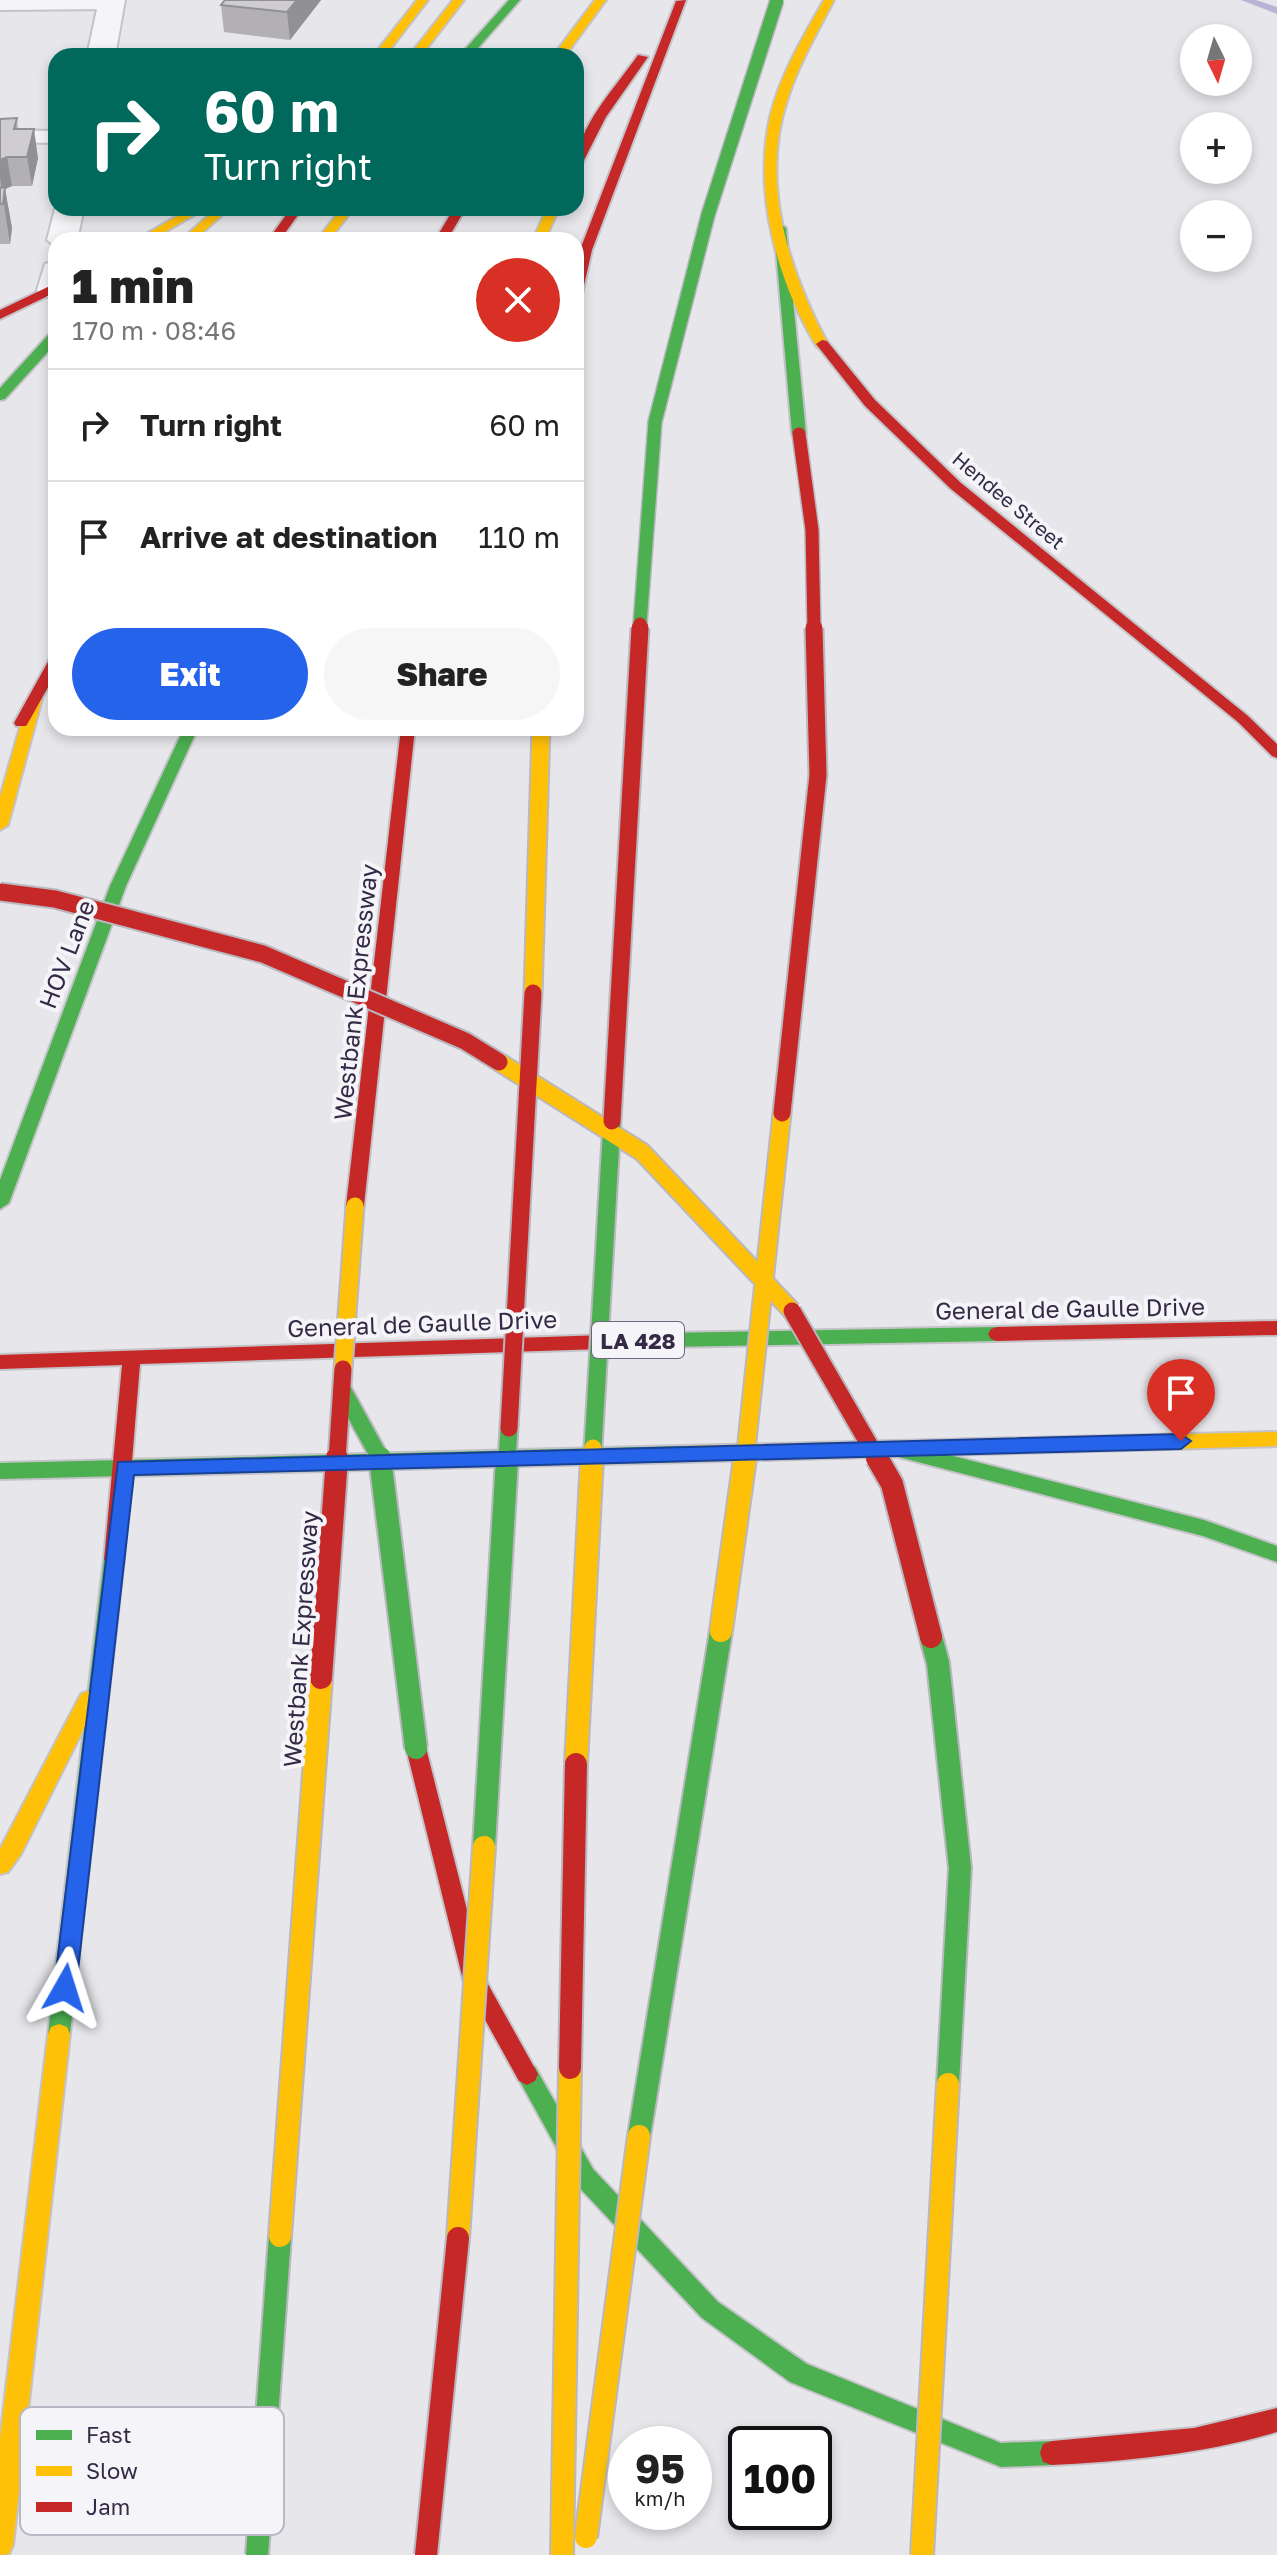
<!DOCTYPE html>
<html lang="en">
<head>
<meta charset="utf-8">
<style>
	:root { --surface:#fff; --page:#f6f6f6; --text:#222; --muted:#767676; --line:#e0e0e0; --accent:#2563eb }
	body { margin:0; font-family:"Golos Text",sans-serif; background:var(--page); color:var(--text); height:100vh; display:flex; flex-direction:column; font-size:30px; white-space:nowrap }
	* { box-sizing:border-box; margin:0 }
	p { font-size:26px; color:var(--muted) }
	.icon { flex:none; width:44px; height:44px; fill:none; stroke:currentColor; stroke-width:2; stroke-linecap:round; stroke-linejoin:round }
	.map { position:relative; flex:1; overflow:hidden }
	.details { position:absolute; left:48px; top:232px; width:536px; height:504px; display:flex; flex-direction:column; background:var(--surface); border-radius:24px; box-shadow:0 4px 12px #0003 }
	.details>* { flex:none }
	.top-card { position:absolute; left:48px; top:48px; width:536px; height:168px; border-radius:24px; box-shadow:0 4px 12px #0003; background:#00695c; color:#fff; overflow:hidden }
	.needle { width:52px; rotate:175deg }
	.controls { position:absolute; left:1180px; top:24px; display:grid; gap:16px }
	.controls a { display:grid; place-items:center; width:72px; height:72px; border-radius:50%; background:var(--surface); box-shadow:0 4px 12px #0003; font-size:40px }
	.speed { position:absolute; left:608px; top:2426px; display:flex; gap:16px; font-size:40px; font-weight:700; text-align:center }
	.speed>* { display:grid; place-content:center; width:104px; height:104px; border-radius:50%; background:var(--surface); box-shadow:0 4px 12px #0003; line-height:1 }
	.speed small { font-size:20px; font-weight:400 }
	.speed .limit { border:4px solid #111; border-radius:12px; background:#fff; color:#111 }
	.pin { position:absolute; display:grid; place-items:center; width:68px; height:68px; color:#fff; margin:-82px -34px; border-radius:50% 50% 50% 0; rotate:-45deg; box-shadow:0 0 8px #0007 }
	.pin .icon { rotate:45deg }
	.me { position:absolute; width:88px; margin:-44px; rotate:6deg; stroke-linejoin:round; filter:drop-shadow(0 0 6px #0008) }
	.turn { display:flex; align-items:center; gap:28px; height:168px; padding:0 24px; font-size:36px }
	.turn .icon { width:104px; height:104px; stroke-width:2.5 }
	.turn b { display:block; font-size:56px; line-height:68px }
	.round { display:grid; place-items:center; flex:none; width:84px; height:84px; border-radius:42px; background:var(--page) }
	.overview { display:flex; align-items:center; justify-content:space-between; height:136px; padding:0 24px }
	h1 { font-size:48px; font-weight:800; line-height:60px }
	.action { display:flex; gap:16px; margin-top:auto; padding:16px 24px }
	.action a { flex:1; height:92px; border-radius:48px; background:var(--accent); color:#fff; font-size:32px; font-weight:800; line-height:92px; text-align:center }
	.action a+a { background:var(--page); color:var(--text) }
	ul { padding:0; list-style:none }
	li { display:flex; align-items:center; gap:24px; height:112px; padding:0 24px; border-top:2px solid var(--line) }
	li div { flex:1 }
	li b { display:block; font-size:30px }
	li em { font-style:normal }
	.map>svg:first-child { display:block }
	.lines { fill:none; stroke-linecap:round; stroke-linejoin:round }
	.stream { fill:#bbb3d6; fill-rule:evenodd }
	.lane-casing { stroke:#c4c3c8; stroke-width:4 }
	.street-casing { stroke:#c4c3c8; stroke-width:4 }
	.fast-casing { stroke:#c4c3c8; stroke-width:4 }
	.slow-casing { stroke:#c4c3c8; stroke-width:4 }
	.jam-casing { stroke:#c4c3c8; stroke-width:4 }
	.lane { fill:#f5f5f7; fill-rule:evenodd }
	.street { fill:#f5f5f7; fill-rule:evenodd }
	.fast { fill:#4caf50; fill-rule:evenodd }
	.slow { fill:#ffc107; fill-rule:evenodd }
	.jam { fill:#c62828; fill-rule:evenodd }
	.fast-bridge-far2-casing { stroke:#bab8bf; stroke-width:16; stroke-linecap:butt }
	.fast-bridge-far1-casing { stroke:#bab8bf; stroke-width:21; stroke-linecap:butt }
	.fast-bridge-casing { stroke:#bab8bf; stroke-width:26; stroke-linecap:butt }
	.slow-bridge-far1-casing { stroke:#bab8bf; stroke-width:21; stroke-linecap:butt }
	.slow-bridge-casing { stroke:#bab8bf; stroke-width:26; stroke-linecap:butt }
	.jam-bridge-far2-casing { stroke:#bab8bf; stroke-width:16; stroke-linecap:butt }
	.jam-bridge-far1-casing { stroke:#bab8bf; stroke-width:21; stroke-linecap:butt }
	.jam-bridge-casing { stroke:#bab8bf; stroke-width:26; stroke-linecap:butt }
	.fast-bridge-far2 { stroke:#4caf50; stroke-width:13 }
	.fast-bridge-far1 { stroke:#4caf50; stroke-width:17 }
	.fast-bridge { stroke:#4caf50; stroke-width:22 }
	.slow-bridge-far1 { stroke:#ffc107; stroke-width:17 }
	.slow-bridge { stroke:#ffc107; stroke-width:22 }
	.jam-bridge-far2 { stroke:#c62828; stroke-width:13 }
	.jam-bridge-far1 { stroke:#c62828; stroke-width:17 }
	.jam-bridge { stroke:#c62828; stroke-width:22 }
	.wall { fill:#b2b0b5 }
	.shaded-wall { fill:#919093 }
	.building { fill:#cfcdd2; stroke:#919093; stroke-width:2 }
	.route { fill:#2563eb; stroke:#184099; stroke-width:2 }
	.labels { text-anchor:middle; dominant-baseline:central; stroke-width:8; stroke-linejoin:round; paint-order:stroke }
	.far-street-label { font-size:20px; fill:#342a45; stroke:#f5f4f9 }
	.shield { fill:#f5f4f9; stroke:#6e677b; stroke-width:2 }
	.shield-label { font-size:22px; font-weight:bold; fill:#342a45 }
	.street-label { font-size:24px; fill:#342a45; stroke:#f5f4f9 }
	.key { fill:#f5f4f9; stroke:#bbb7c3; stroke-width:2 }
	.key-label { font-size:22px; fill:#342a45 }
</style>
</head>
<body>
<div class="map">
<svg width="1277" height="2555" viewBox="0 0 1277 2555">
	<rect width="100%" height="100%" fill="#e7e6ea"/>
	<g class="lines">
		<polygon class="stream" points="1241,0 1256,0 1277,7 1277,14"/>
		<defs>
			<g id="lane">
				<polygon points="0,0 118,0 121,4 112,9 0,10"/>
				<polygon points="0,130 56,131 56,143 0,142"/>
			</g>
			<g id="street">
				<polygon points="99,0 125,0 115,56 87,56"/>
				<polygon points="56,205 84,208 77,240 56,240 56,247 47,240"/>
				<polygon points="56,261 56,298 41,296 37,290 45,264"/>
			</g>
			<g id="fast">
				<polygon points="509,0 520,0 471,56 459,56"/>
				<polygon points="780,224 786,228 806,434 799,438 792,434 774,228"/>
				<polygon points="56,331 56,343 5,399 0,400 0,388 51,332"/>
				<polygon points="184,728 198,728 126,886 9,1203 0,1209 0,1180 110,886"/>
				<polygon points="997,1327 1003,1329 1006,1334 1003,1339 997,1341 665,1347 659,1345 656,1340 659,1335 665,1333"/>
				<polygon points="894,1441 1204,1520 1277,1546 1277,1562 1203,1536 887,1454 885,1449 887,1444"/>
				<polygon points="684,1446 691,1449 693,1454 691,1459 684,1462 0,1479 0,1463"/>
				<polygon points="114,1551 121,1553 124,1559 70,2034 67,2041 59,2044 51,2041 48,2034 104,1559 107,1553"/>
				<polygon points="527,2063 535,2067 593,2169 718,2302 807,2364 1001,2443 1052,2441 1061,2444 1064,2453 1061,2462 1052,2465 1001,2467 790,2382 702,2318 577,2185 516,2074 519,2067"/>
			</g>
			<g id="slow">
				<polygon points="417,0 428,0 385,56 373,56"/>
				<polygon points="453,0 464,0 421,56 409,56"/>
				<polygon points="595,0 606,0 565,56 553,56"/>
				<path d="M824,0h10c-17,33 -36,65 -47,101 -27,82 2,170 41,243l-6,4 -5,-1c-40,-66 -64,-153 -47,-230 10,-42 33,-80 54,-117z"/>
				<polygon points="191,208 206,208 151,240 136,240"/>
				<polygon points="217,208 230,208 194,240 181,240"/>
				<polygon points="342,208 354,208 329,240 317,240"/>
				<polygon points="547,208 559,208 545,240 533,240"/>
				<polygon points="35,694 42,699 8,825 0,830 0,797 28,699"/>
				<polygon points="1277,1432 1277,1446 684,1462 677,1459 675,1454 677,1449 684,1446"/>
				<polygon points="88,1691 95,1694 98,1700 21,1854 8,1872 0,1874 0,1849 81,1694"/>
				<polygon points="59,2024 67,2027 70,2034 13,2545 9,2554 0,2555 0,2439 48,2034 51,2027"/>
			</g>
			<g id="jam">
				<polygon points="686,0 592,250 582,294 576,298 576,267 580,250 676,1"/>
				<path d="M638,55l10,2 -42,60 -24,47 -6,4c0,-41 40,-81 62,-113z"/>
				<polygon points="291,208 303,208 280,240 268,240"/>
				<polygon points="454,208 466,208 447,240 435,240"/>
				<polygon points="56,283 56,292 0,319 0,310"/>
				<polygon points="822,340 827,341 875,400 961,483 1248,716 1277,744 1277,758 1272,756 1238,722 951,489 865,406 816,344"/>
				<polygon points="56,656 56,673 28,723 26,726 16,726 14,723 49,660"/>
				<polygon points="401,728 415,728 364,1206 355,1212 346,1206"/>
				<polygon points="1277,1321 1277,1335 997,1341 991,1339 988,1334 991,1329 997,1327"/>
				<polygon points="665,1333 671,1335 674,1340 671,1345 665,1347 140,1364 124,1559 121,1565 114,1567 107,1565 104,1559 122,1365 0,1369 0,1355"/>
				<polygon points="416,1739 423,1742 426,1748 484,1977 538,2074 535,2081 527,2085 519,2081 463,1980 406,1748 409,1742"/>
				<path d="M1277,2408v24c-74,22 -149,29 -225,33l-9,-3 -3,-9 3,-9 9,-3 142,-13z"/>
			</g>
		</defs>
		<use href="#lane" class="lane-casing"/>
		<use href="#street" class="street-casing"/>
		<use href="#fast" class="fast-casing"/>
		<use href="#slow" class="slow-casing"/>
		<use href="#jam" class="jam-casing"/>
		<use href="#lane" class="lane"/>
		<use href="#street" class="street"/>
		<use href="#fast" class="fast"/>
		<use href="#slow" class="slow"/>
		<use href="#jam" class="jam"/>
		<defs>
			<polyline id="fast-bridge-far2" points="640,624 655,422 708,215 777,0"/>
			<g id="fast-bridge-far1">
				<polyline points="342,1389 381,1460"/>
				<polyline points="593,1448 612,1121"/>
				<polyline points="507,1460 509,1428"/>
			</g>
			<g id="fast-bridge">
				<polyline points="380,1458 416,1748"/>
				<polyline points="931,1637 938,1663 960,1868 948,2084"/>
				<polyline points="484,1847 507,1458"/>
				<polyline points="639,2136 721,1631"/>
				<polyline points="257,2555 280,2236"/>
			</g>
			<g id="slow-bridge-far1">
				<polyline points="533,993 541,728"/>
				<polyline points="499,1062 642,1152 792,1311"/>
				<polyline points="343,1369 355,1206"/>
				<polyline points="592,1460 593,1448"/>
				<polyline points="745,1460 782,1113"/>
			</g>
			<g id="slow-bridge">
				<polyline points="721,1631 745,1458"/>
				<polyline points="576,1764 592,1458"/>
				<polyline points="280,2236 321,1678"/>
				<polyline points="458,2238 484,1847"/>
				<polyline points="586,2537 639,2136"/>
				<polyline points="562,2555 570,2068"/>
				<polyline points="922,2555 948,2084"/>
			</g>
			<g id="jam-bridge-far2">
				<polyline points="799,434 812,530 814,630"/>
				<polyline points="640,630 640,624"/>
			</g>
			<g id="jam-bridge-far1">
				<polyline points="0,892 55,899 263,954 465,1041 499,1062"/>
				<polyline points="782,1113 818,775 814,628"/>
				<polyline points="612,1121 640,628"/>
				<polyline points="792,1311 878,1460"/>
				<polyline points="509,1428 533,993"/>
				<polyline points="337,1460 343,1369"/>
			</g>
			<g id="jam-bridge">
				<polyline points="877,1458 892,1484 931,1637"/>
				<polyline points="321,1678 337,1458"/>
				<polyline points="570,2068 576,1764"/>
				<polyline points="426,2555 458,2238"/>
			</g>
		</defs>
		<use href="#fast-bridge-far2" class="fast-bridge-far2-casing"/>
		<use href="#fast-bridge-far1" class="fast-bridge-far1-casing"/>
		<use href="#fast-bridge" class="fast-bridge-casing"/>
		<use href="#slow-bridge-far1" class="slow-bridge-far1-casing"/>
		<use href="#slow-bridge" class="slow-bridge-casing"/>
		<use href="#jam-bridge-far2" class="jam-bridge-far2-casing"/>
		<use href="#jam-bridge-far1" class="jam-bridge-far1-casing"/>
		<use href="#jam-bridge" class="jam-bridge-casing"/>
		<use href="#fast-bridge-far2" class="fast-bridge-far2"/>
		<use href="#fast-bridge-far1" class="fast-bridge-far1"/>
		<use href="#fast-bridge" class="fast-bridge"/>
		<use href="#slow-bridge-far1" class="slow-bridge-far1"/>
		<use href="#slow-bridge" class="slow-bridge"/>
		<use href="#jam-bridge-far2" class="jam-bridge-far2"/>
		<use href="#jam-bridge-far1" class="jam-bridge-far1"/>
		<use href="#jam-bridge" class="jam-bridge"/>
	</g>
	<g class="wall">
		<polygon points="321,0 290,40 224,32 221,5"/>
		<polygon points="17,118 18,129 38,158 32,186 12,186 5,189 12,228 10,244 0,244 0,119"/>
	</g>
	<g class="shaded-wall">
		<polygon points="297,0 321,0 290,40 287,12"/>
		<polygon points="34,129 38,158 32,186 27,157"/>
		<polygon points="7,157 12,186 5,189 12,228 10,244 0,178 0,160"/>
	</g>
	<g class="building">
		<polygon points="225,0 297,0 287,12 221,5"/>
		<polygon points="17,118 14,129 34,129 27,157 7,157 0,160 0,119"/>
		<polygon points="5,187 3,204 0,204 0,188"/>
	</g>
	<polygon class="route" points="1181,1434 1191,1441 1181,1449 134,1475 76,1988 73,1995 65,1998 57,1995 54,1988 118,1462"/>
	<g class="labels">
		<g class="far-street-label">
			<text transform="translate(1009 500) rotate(40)">Hendee Street</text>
		</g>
		<rect class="shield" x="592" y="1322" width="92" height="36" rx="6"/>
		<g class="shield-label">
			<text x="638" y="1340">LA 428</text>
		</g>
		<g class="street-label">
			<text transform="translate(66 954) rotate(-69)">HOV Lane</text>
			<text transform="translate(355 992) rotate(-84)">Westbank Expressway</text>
			<text transform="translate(1070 1308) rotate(-1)">General de Gaulle Drive</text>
			<text transform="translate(422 1323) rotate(-2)">General de Gaulle Drive</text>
			<text transform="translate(300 1639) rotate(-86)">Westbank Expressway</text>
		</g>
	</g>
	<rect x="20" y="2407" width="264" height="128" rx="12" class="key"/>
	<rect x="36" y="2430" width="36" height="10" fill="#4caf50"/>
	<rect x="36" y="2466" width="36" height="10" fill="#ffc107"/>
	<rect x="36" y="2502" width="36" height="10" fill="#c62828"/>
	<g class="key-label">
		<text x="86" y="2443">Fast</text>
		<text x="86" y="2479">Slow</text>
		<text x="86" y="2515">Jam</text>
	</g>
</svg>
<div class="controls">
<a><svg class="needle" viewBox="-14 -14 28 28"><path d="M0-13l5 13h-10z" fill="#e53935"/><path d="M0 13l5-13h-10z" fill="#767676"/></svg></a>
<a>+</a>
<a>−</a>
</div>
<div class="speed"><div>95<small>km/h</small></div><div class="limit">100</div></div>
<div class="pin" style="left:1181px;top:1441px;background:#d93025"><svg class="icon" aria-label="arrive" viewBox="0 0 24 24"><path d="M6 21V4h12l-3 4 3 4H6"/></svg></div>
<svg class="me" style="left:65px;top:1988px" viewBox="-20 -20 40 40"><path d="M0-17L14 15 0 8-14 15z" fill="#2563eb" stroke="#fff" stroke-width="4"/></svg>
<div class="top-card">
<div class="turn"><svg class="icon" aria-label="right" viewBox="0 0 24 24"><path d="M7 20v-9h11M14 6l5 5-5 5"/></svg><div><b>60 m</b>Turn right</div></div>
</div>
<section class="details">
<div class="overview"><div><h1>1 min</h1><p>170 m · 08:46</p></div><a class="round" style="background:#d93025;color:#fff"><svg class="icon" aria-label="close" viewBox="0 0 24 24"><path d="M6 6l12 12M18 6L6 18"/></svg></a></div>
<ul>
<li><svg class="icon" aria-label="right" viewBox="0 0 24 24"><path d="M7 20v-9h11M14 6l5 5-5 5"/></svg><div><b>Turn right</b></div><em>60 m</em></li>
<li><svg class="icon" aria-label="arrive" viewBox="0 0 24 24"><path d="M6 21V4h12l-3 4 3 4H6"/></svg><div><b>Arrive at destination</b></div><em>110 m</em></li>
</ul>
<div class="action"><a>Exit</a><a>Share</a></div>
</section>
</div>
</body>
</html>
